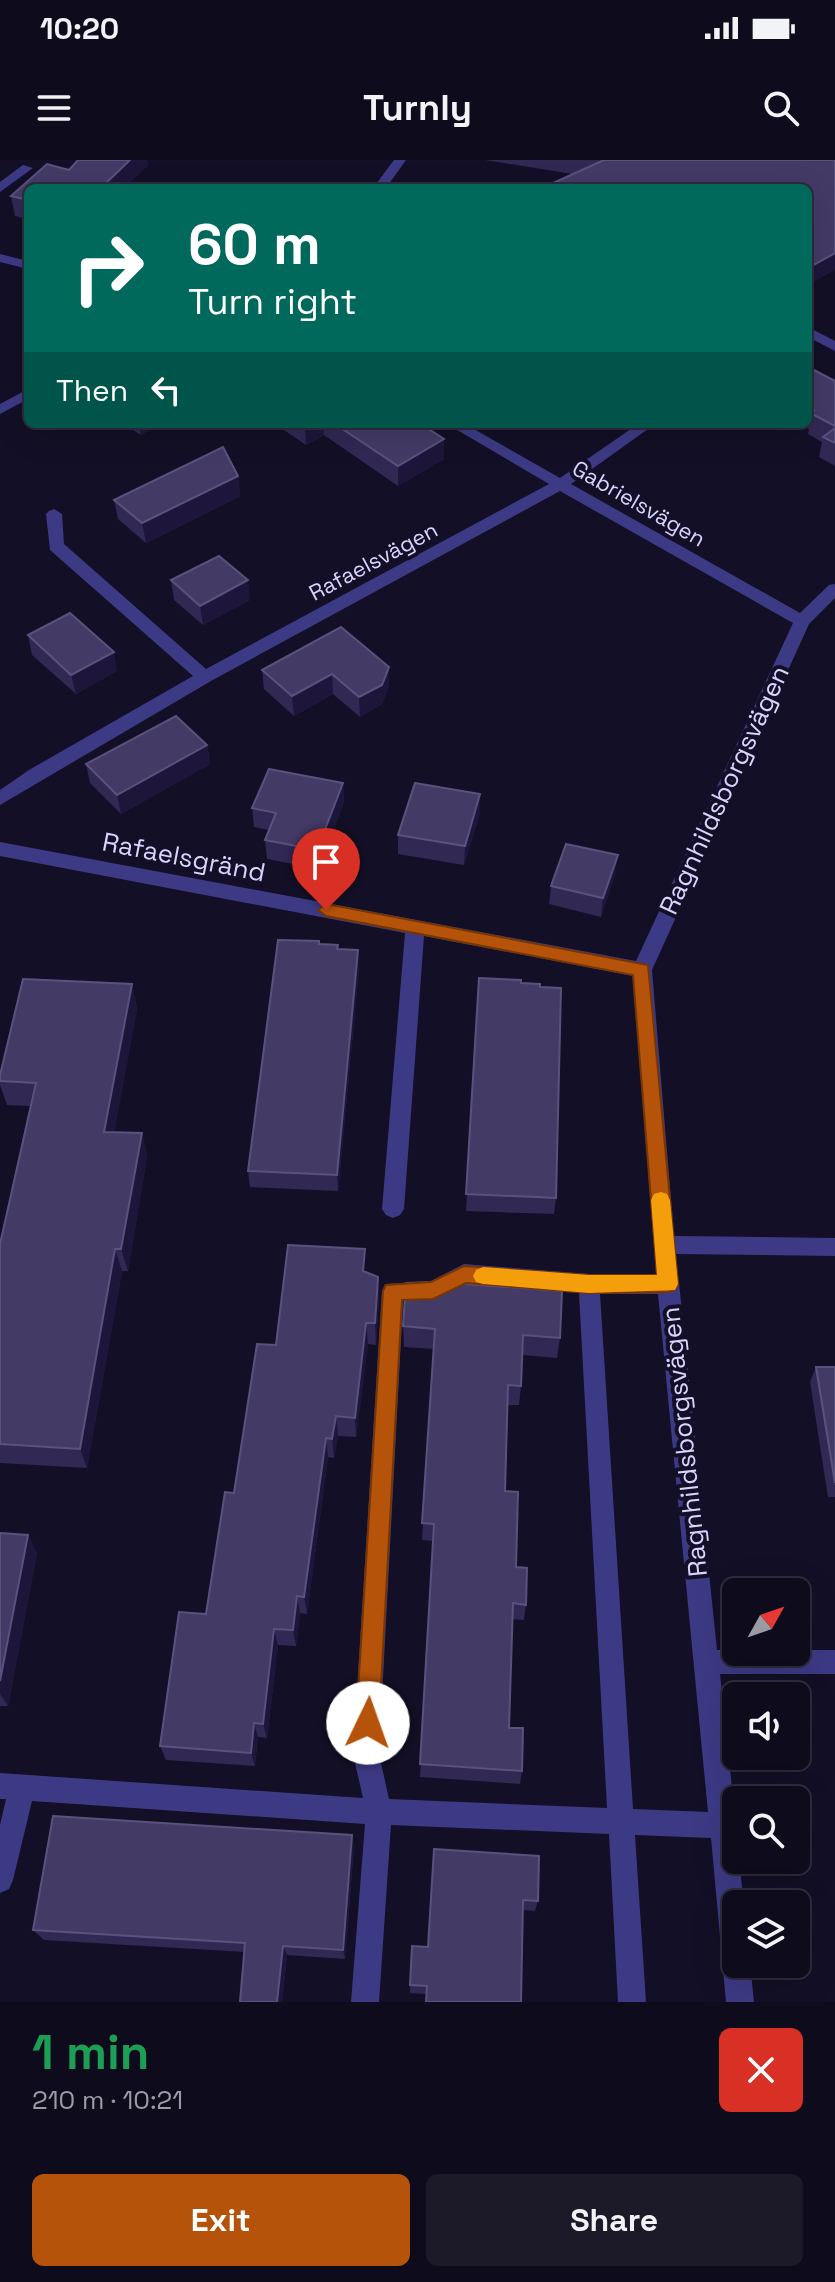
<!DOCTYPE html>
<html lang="en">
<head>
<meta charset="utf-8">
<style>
	:root { --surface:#0e0b1c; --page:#1c1929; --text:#f1f3f6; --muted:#9b9ba3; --line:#2e2b3b; --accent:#b45309 }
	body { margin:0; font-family:"Space Grotesk",sans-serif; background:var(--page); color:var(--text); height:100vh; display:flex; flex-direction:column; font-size:30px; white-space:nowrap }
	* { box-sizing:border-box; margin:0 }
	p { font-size:26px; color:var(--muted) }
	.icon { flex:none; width:44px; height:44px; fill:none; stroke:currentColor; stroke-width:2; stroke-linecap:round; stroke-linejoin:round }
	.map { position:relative; height:1842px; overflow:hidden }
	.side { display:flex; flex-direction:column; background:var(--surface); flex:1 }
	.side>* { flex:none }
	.top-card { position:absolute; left:24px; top:24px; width:788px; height:244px; border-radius:12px; box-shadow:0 8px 32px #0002,0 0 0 2px var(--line); background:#00695c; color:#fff; overflow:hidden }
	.needle { width:52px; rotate:50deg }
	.controls { position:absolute; left:722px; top:1418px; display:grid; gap:16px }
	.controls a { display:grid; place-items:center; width:88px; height:88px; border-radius:12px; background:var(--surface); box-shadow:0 8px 32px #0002,0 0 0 2px var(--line); font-size:40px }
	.pin { position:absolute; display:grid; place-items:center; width:68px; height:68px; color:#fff; margin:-82px -34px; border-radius:50% 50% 50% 0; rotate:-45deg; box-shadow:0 0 8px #0007 }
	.pin .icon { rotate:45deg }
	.me { position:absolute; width:88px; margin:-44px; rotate:3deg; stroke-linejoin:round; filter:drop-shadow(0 0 6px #0008) }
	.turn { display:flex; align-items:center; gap:28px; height:168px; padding:0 32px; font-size:36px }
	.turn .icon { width:104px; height:104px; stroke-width:2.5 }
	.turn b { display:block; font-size:56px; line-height:68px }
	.then { display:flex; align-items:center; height:76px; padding:0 32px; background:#0003; gap:16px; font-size:30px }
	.round { display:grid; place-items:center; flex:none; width:84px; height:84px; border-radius:12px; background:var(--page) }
	.overview { display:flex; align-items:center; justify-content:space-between; height:136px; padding:0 32px }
	h1 { font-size:48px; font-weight:800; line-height:60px; color:#1e9e55 }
	.primary-button { display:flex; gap:16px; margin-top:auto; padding:16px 32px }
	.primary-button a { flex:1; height:92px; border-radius:12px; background:var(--accent); color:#fff; font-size:32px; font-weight:800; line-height:92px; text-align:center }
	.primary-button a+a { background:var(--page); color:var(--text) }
	.status { display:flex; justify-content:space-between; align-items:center; height:56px; padding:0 40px; background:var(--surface); direction:ltr }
	.status svg { height:22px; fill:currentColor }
	header { display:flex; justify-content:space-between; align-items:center; height:104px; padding:0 32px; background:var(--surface); font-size:36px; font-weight:800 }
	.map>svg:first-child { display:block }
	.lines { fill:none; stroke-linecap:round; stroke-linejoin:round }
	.minor { fill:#3d3a85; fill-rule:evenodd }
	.wall { fill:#312854 }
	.shaded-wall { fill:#1d163a }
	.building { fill:#433a66; stroke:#5a527e; stroke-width:2 }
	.route { fill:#b45309; stroke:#753606; stroke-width:2 }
	.slow { fill:#f59e0b }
	.labels { text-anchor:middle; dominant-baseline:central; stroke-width:8; stroke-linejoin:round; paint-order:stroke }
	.far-street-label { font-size:22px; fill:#d9d4ff; stroke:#130f26 }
	.street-label { font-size:26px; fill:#d9d4ff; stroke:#130f26 }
</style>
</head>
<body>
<div class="status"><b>10:20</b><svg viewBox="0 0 49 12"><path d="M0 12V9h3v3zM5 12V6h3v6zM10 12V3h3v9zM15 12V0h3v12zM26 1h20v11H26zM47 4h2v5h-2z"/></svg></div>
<header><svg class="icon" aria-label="menu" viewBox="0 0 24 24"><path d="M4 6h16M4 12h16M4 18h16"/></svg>Turnly<svg class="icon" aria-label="search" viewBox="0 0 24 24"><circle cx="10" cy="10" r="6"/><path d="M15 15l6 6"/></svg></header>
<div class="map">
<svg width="835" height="1842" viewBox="0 0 835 1842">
	<rect width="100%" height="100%" fill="#130f26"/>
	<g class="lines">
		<g class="minor">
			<polygon points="394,0 406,0 386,28 373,28"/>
			<polygon points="23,5 33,8 0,32 0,22"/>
			<polygon points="268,24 331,24 337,28 262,28"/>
			<polygon points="0,94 28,101 28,109 0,102"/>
			<polygon points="808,167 835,181 835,191 808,177"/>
			<polygon points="28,229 28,239 0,254 0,244"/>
			<path d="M447,264h18l95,54 78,-54h17l-84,60 229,129 29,-28 6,-1v14l-26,26 -157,346 22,266 161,2v18l-159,-2 41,396h118v24h-115l16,152v34h3l5,44h-8v60h14l4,38h-28l-15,-164 -76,-3 11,167h-28l-9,-168 -218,-9 -12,177h-28l14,-178 -333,-23 -19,79 -4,9 -9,4v-68l6,-26h-6v-26l363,25 -10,-44 29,-463 3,-7 46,-3 33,-17 125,10h67l-23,-298 -209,-40 -20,273 -4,6 -7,3 -7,-3 -4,-6 23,-276 -405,-77v-14l636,119 157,-338 -233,-132 -349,190 -211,124v-15l29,-20 164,-94 -143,-126 -4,-36 3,-3 5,-2 8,5 2,30 142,125 343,-185zM466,1124l113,9 28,515 -218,-9 -10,-45 24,-453h30zM600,1134h58l50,518 -75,-3z"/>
		</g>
	</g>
	<g class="wall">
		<polygon points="78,0 147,0 148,5 124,28 28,28 28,59 15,56 11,36 47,4 69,10"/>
		<polygon points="485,0 835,0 808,28 573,14"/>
		<polygon points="808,207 835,221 835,306 819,297 822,282 808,274 809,269 801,264 808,264"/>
		<polygon points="123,264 160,264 141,275"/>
		<polygon points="275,264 421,264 444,279 444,299 398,326 324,275 306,285"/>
		<polygon points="238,316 240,336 146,383 118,359 114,340"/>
		<polygon points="171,420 250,440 203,465 174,440"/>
		<polygon points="341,467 389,526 382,544 360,557 333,534 294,556 264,529 262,510"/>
		<polygon points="28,475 117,511 76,534 32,495"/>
		<polygon points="207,585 210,604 121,654 90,623 86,604"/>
		<polygon points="343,623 344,642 319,709 267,699 265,680 269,670 254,667 252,648"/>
		<polygon points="480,653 464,705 398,694 398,675"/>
		<polygon points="615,714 601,757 549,744 551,726"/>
		<polygon points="319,784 338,789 359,808 338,1031 250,1027 248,1011"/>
		<polygon points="479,818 556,1038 554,1054 466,1051"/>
		<polygon points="132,824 137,849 114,972 142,973 147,997 128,1111 122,1111 87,1308 0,1303 0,1084 30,946 7,945 0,925 0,915"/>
		<polygon points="366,1112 378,1117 379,1138 376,1185 368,1184 356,1277 338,1276 334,1298 328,1297 307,1454 300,1453 296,1486 278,1485 267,1578 258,1577 255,1606 166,1600 160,1586 206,1454 234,1333 276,1185"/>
		<polygon points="403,1166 560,1178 557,1198 522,1195 521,1226 519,1245 508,1245 505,1331 516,1407 526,1445 524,1460 512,1459 509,1568 522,1611 520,1624 420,1617 433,1381 422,1380 433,1189 404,1187"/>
		<polygon points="816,1207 835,1207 835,1337 828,1337 810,1222"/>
		<polygon points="0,1373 28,1375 37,1393 8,1546 0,1546"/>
		<polygon points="352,1675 354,1686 345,1799 287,1795 282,1842 240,1842 245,1792 44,1780 33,1770"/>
		<polygon points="434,1689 538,1741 535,1751 523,1750 426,1834 410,1833 410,1825 428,1787"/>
	</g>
	<g class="shaded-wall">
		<polygon points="130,0 147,0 148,5 124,28 101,28"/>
		<polygon points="835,93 835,110 808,125 808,108"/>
		<polygon points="139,264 160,264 141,275"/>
		<polygon points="308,264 323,264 324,275 306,285 305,265"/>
		<polygon points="444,279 444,299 398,326 398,306"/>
		<polygon points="238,316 240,336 146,383 142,363"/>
		<polygon points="248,420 250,440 203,465 200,446"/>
		<polygon points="114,492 117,511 76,534 71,515"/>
		<polygon points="389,507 389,526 382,544 360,557 359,537"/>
		<polygon points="332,514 333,534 294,556 292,536"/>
		<polygon points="207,585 210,604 121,654 117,635"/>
		<polygon points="343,623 344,642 319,709 317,690"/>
		<polygon points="480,634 480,653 464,705 465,686"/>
		<polygon points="618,695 615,714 601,757 603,738"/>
		<polygon points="358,790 359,808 338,1031 337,1015"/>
		<polygon points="132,824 137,849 110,995 104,972"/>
		<polygon points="142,973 147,997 128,1111 121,1089"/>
		<polygon points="115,1089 122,1111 87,1308 80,1289"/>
		<polygon points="378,1117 379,1138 376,1185 375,1163"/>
		<polygon points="366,1163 368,1184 356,1277 355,1258"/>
		<polygon points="336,1256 338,1276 334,1298 332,1279"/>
		<polygon points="326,1278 328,1297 307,1454 304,1437"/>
		<polygon points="28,1375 37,1393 8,1546 0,1534 0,1521"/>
		<polygon points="297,1436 300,1453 296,1486 293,1470"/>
		<polygon points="274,1469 278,1485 267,1578 263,1564"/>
		<polygon points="254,1563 258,1577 255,1606 251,1593"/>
		<polygon points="352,1675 354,1686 345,1799 343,1790"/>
		<polygon points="283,1786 287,1795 282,1842 277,1842"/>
	</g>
	<g class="building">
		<polygon points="78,0 130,0 101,28 28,28 28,40 11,36 47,4 69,10"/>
		<polygon points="604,0 835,0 835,93 808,108 808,28 551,28 551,24"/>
		<polygon points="808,207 835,221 835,266 812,254 814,250 808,246"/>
		<polygon points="335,264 421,264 444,279 398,306"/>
		<polygon points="835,268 835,283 823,277"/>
		<polygon points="223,287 238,316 142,363 114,340"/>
		<polygon points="219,396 248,420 200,446 171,420"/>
		<polygon points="70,453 114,492 71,515 28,475"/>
		<polygon points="341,467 389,507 382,525 359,537 332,514 292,536 262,510"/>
		<polygon points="176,556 207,585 117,635 86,604"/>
		<polygon points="269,609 343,623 317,690 265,680 276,653 252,648"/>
		<polygon points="415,623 480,634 465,686 398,675"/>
		<polygon points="566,684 618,695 603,738 551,726"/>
		<polygon points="278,780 319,781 319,784 338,785 337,789 358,790 337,1015 248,1011"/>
		<polygon points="479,818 521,820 521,823 540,824 540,827 561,828 556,1038 466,1034"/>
		<polygon points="23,819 132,824 104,972 142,973 121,1089 115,1089 80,1289 0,1284 0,1084 36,923 0,921 0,915"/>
		<polygon points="288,1085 365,1089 363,1111 378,1117 375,1163 366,1163 355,1258 336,1256 332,1279 326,1278 304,1437 297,1436 293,1470 274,1469 263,1564 254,1563 251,1593 160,1586 179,1452 206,1454 225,1332 234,1333 257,1184 276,1185"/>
		<polygon points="437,1122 562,1131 560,1178 523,1175 521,1226 508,1225 505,1331 518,1332 516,1407 527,1408 526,1445 513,1443 509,1568 523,1568 522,1611 420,1604 434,1364 422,1363 435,1169 403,1166 406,1123"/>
		<polygon points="816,1207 835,1207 835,1323"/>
		<polygon points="0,1373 28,1375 0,1521"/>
		<polygon points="53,1656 352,1675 343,1790 283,1786 277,1842 240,1842 245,1783 33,1770"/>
		<polygon points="434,1689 539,1696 538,1741 523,1740 521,1842 426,1842 427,1826 410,1825 412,1786 428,1787"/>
	</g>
	<polygon class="route" points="326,744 648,805 678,1124 675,1130 668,1132 589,1133 466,1123 433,1139 402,1140 379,1563 376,1571 368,1575 360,1571 356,1563 383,1131 386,1125 431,1122 464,1106 589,1115 657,1115 633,815 326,756 318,750"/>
	<polygon class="slow" points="661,1032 667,1034 670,1040 678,1124 675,1130 589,1133 483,1124 476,1122 473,1116 476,1110 483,1107 589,1115 657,1115 651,1040 654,1034"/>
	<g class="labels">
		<g class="far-street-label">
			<text transform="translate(639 343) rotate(30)">Gabrielsvägen</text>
			<text transform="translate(373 401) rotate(-28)">Rafaelsvägen</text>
		</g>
		<g class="street-label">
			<text transform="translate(724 630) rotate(-65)">Ragnhildsborgsvägen</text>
			<text transform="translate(184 697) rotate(11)">Rafaelsgränd</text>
			<text transform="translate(684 1282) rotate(-96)">Ragnhildsborgsvägen</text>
		</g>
	</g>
</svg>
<div class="controls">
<a><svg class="needle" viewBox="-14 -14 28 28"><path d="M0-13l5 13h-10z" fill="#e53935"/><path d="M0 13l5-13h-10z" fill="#9b9ba3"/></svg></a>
<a><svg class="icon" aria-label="sound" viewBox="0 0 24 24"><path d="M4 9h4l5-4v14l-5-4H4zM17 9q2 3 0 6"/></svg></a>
<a><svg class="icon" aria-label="search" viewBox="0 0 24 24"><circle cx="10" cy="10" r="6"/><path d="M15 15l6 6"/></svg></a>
<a><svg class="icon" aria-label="layers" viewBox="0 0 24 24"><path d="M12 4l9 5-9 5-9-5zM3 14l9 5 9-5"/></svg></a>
</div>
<div class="pin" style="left:326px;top:750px;background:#d93025"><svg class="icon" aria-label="arrive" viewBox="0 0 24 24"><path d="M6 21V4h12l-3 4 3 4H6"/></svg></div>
<svg class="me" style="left:368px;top:1563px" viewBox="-20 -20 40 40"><circle r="19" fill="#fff"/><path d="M0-13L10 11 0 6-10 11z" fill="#b45309"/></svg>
<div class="top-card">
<div class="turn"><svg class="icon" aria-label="right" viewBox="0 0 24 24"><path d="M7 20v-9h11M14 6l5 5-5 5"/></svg><div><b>60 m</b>Turn right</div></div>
<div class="then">Then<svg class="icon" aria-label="left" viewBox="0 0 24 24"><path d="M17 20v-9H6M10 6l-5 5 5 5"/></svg></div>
</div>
</div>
<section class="side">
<div class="overview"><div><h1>1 min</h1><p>210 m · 10:21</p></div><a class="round" style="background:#d93025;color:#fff"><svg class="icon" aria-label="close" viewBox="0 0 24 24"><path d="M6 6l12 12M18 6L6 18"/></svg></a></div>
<div class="primary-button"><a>Exit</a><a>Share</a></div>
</section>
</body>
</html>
